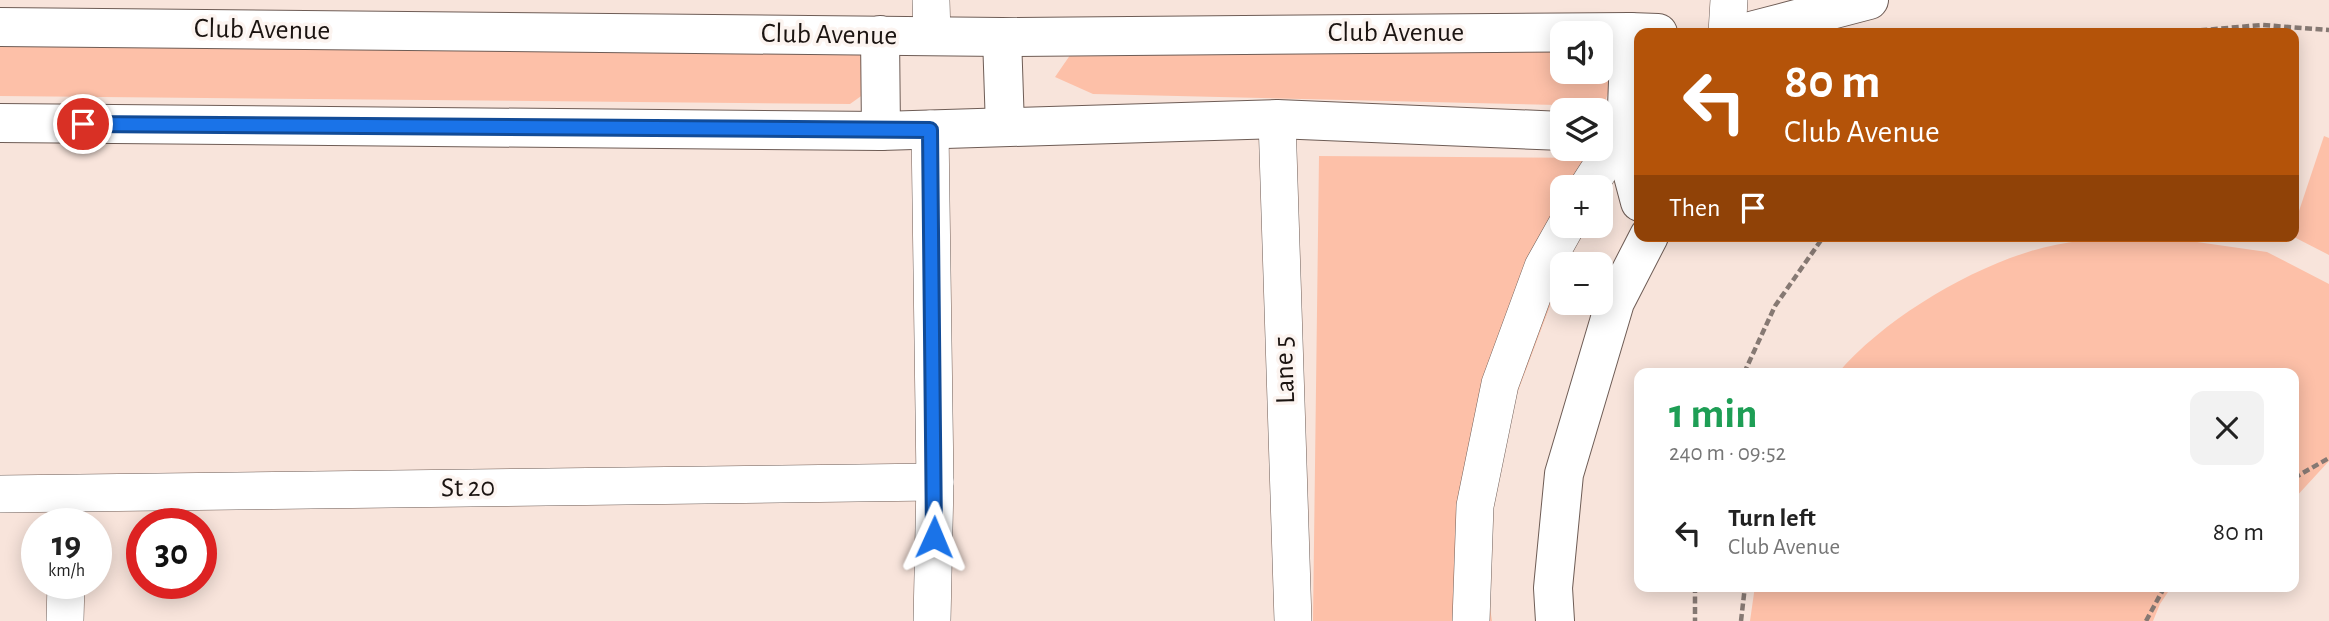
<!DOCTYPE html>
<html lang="en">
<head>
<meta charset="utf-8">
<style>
	:root { --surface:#fff; --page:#f2f2f2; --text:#222; --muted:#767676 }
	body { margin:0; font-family:"Alegreya Sans",sans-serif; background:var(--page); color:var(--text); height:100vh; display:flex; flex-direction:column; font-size:26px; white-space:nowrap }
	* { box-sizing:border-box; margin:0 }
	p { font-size:23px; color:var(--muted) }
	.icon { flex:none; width:38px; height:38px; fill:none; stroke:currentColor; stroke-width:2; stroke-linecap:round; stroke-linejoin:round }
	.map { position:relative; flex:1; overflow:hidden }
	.sheet { position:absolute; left:1634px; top:368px; width:665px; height:224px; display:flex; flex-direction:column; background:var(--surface); border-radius:14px; box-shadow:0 4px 18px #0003 }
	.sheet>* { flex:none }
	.guide { position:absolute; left:1634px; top:28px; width:665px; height:214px; border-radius:14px; box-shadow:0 4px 18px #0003; background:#b45309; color:#fff; overflow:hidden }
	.tools { position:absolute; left:1550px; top:21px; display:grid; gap:14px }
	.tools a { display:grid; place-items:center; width:63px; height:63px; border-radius:14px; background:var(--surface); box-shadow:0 4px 18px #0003; font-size:35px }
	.speed { position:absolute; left:21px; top:508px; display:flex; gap:14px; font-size:35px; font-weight:700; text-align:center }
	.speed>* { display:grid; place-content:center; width:91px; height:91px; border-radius:50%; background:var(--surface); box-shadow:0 4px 18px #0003; line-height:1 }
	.speed small { font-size:18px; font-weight:400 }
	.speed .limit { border:10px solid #d22; background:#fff; color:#111 }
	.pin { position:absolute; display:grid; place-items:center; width:60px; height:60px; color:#fff; margin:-30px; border:4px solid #fff; border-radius:50%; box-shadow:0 2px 7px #0007 }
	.me { position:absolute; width:77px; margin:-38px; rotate:1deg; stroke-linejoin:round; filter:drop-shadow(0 0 5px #0008) }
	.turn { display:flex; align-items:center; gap:24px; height:147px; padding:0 35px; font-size:32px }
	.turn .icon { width:91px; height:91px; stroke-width:2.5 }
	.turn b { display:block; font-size:49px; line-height:60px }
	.then { display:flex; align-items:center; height:66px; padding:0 35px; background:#0003; gap:14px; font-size:26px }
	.round { display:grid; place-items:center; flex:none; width:74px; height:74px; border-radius:14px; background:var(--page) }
	.summary { display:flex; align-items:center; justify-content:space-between; height:119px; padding:0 35px }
	h1 { font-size:42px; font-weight:700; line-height:52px; color:#1e9e55 }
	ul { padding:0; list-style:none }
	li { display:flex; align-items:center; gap:21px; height:91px; padding:0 35px }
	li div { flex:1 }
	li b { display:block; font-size:26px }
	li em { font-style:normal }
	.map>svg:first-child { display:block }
	.green { fill:#fdc0a8 }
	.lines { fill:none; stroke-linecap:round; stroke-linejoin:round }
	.minor-casing { stroke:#6e5c55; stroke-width:38 }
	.tertiary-casing { stroke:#6e5c55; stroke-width:40 }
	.path { stroke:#867973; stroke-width:4.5; stroke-dasharray:7 3.5; stroke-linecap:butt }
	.minor { stroke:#fff; stroke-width:37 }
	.tertiary { stroke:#fff; stroke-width:38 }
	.route-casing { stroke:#114b97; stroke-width:18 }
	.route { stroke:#1a73e8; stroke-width:12 }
	.labels { text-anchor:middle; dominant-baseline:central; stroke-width:7; stroke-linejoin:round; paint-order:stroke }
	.street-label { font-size:28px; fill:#1b1411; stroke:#fcf4f0 }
</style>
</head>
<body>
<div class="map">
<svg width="2329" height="621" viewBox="0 0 2329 621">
	<rect width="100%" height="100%" fill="#f8e4db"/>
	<g class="green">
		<polygon points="0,36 868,54 871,89 850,104 0,96"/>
		<polygon points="1563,42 1563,72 1601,72 1601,48 1619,65 1603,106 1093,94 1055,77 1075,48"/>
		<polygon points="2324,136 2329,138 2329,255 2292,236 2294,236 2294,226"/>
		<polygon points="1319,156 1605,158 1594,187 1563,187 1563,271 1475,506 1492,621 1313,621"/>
		<path d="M2131,236h24l112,16 62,32v177l-35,38v-126h-456c45,-53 127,-102 193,-122 32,-10 67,-12 100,-15z"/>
		<polygon points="1755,586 2172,586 2160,604 2153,621 1750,621"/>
	</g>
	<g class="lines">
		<defs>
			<g id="minor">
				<polyline points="931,0 932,36"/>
				<polyline points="1727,33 1729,0"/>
				<polyline points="1277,119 1293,621"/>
				<polyline points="930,129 935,482 932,621"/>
				<polyline points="1588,187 1622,134"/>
				<polyline points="0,494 935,482"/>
				<polyline points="65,621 66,583"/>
				<polyline points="1471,621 1475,506 1500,384 1543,267 1566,226"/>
			</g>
			<g id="tertiary">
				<polyline points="0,27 1002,37 1630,32 1658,33"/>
				<polyline points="1743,33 1869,0"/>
				<polyline points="880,35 881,131"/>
				<polyline points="1002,37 1005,127"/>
				<polyline points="0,123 881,131 1277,119 1563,131"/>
				<polyline points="1601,133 1622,134 1640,202"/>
				<polyline points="1622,134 1627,107 1630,32"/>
				<polyline points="1555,621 1553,588 1564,474 1615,302 1649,236"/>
			</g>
		</defs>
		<use href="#minor" class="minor-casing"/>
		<use href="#tertiary" class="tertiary-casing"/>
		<g class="path">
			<polyline points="2169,33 2262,25 2329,30"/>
			<polyline points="1744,373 1775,306 1824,236"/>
			<polyline points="2294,478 2329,458"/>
			<polyline points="1695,586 1695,621"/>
			<polyline points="1741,621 1745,586"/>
			<polyline points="2146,621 2165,586"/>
		</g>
		<use href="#minor" class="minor"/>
		<use href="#tertiary" class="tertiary"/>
	</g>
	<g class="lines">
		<defs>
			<polyline id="route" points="83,124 930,130 934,537"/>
		</defs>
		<use href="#route" class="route-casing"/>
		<use href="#route" class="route"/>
	</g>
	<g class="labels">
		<g class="street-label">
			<text transform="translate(262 30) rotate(1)">Club Avenue</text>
			<text x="1396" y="33">Club Avenue</text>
			<text transform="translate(829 35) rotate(1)">Club Avenue</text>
			<text transform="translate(1285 370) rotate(-92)">Lane 5</text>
			<text transform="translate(468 488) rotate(-1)">St 20</text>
		</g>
	</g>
</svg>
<div class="tools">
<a><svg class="icon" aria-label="sound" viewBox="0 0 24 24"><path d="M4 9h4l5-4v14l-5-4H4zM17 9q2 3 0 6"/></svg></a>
<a><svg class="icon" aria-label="layers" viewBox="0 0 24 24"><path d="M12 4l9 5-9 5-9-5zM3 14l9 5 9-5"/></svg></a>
<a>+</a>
<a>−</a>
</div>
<div class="speed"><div>19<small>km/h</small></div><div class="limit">30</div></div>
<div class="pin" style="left:83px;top:124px;background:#d93025"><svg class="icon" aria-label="arrive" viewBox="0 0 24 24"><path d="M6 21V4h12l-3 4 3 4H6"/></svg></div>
<svg class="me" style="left:934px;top:537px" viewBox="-20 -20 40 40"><path d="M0-17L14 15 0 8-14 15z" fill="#1a73e8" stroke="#fff" stroke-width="4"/></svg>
<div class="guide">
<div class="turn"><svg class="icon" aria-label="left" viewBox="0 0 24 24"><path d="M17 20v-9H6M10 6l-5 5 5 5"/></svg><div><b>80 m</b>Club Avenue</div></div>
<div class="then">Then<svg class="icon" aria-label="arrive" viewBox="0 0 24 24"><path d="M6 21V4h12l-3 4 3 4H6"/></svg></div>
</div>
<section class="sheet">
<div class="summary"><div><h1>1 min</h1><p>240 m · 09:52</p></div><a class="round"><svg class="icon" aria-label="close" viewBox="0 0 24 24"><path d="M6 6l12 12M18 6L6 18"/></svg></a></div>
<ul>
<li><svg class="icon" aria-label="left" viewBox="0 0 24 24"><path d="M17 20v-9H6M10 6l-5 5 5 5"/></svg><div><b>Turn left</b><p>Club Avenue</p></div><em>80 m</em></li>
</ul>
</section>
</div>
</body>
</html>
